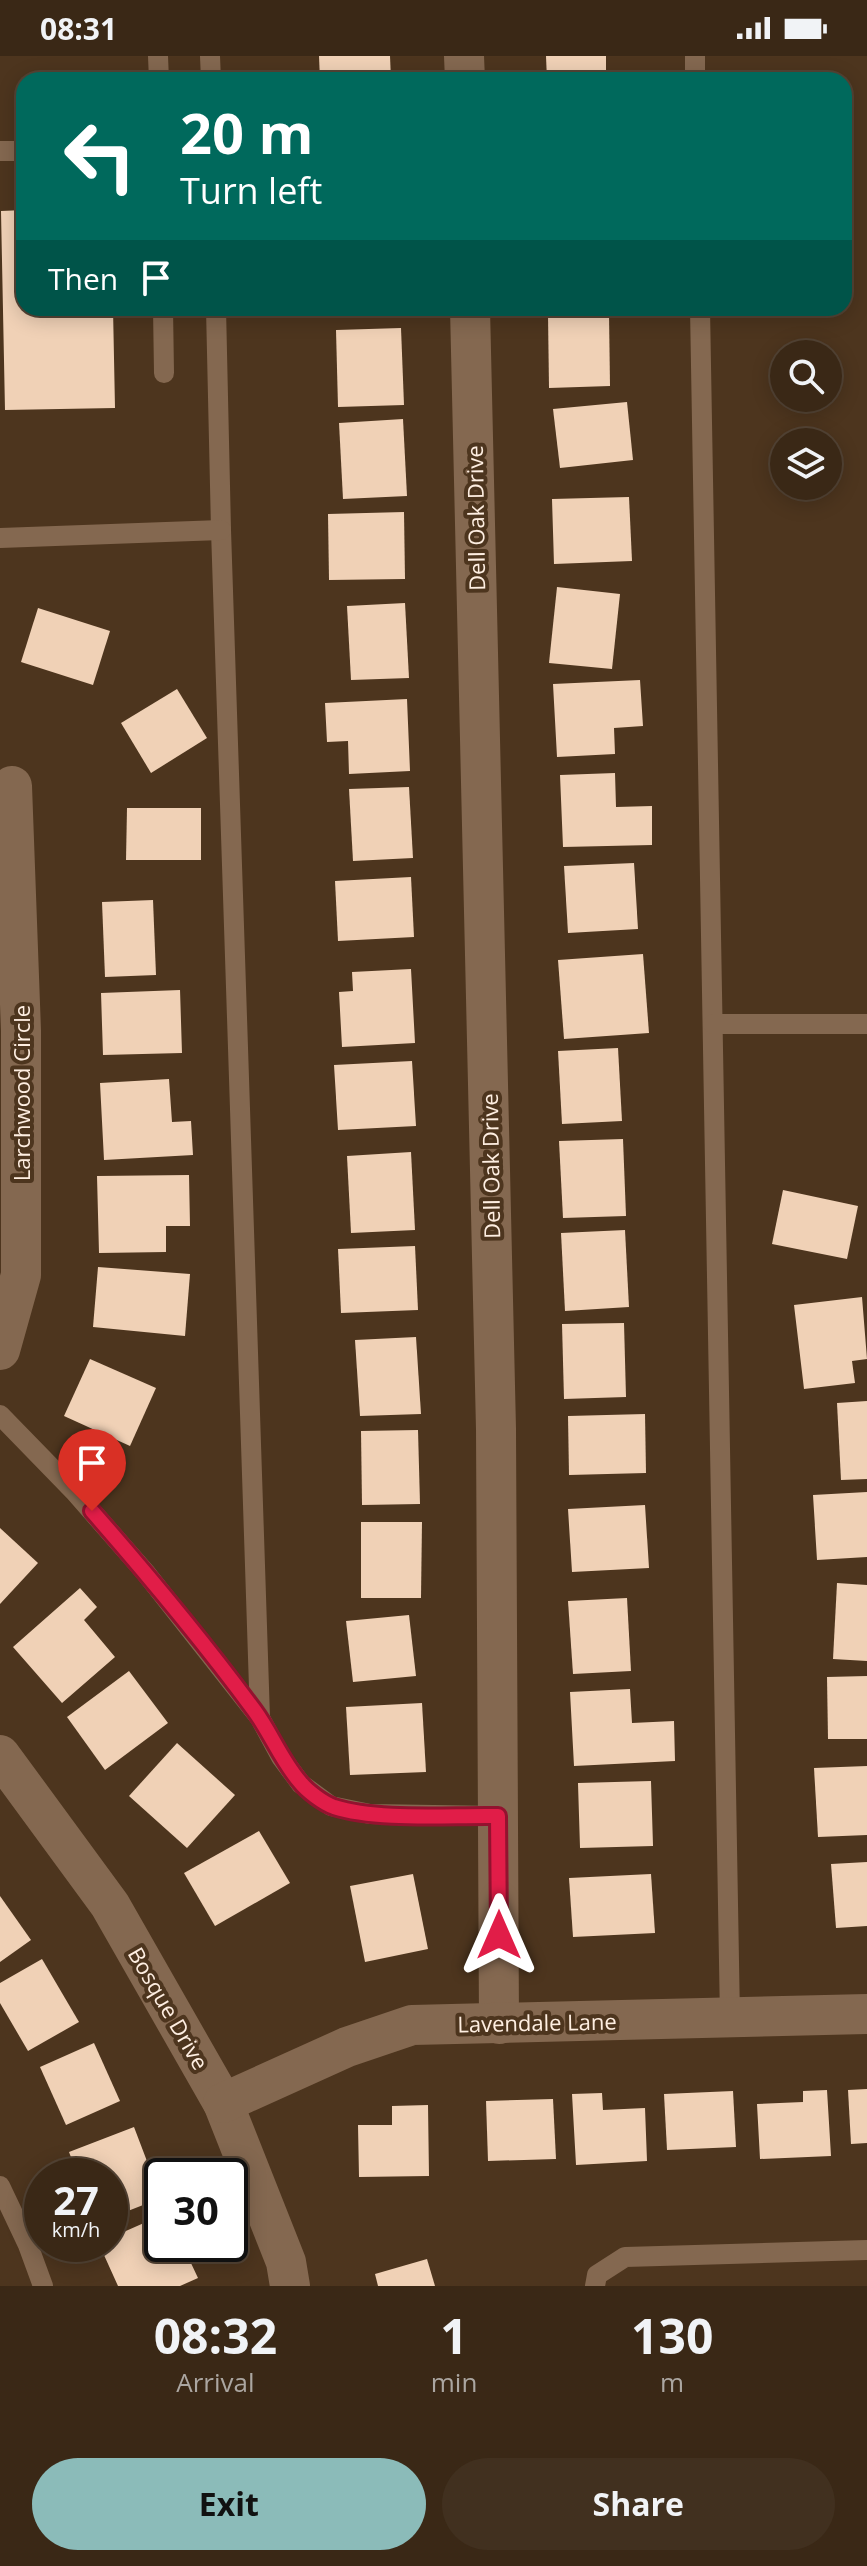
<!DOCTYPE html>
<html lang="en">
<head>
<meta charset="utf-8">
<style>
	:root { --surface:#3a2816; --page:#41301f; --text:#f1f3f6; --muted:#aba6a1; --line:#544435; --accent:#8bbbb9 }
	body { margin:0; font-family:"Open Sans",sans-serif; background:var(--page); color:var(--text); height:100vh; display:flex; flex-direction:column; font-size:30px; white-space:nowrap }
	* { box-sizing:border-box; margin:0 }
	p { font-size:26px; color:var(--muted) }
	.icon { flex:none; width:44px; height:44px; fill:none; stroke:currentColor; stroke-width:2; stroke-linecap:round; stroke-linejoin:round }
	.map { position:relative; height:2230px; overflow:hidden }
	.sheet { display:flex; flex-direction:column; background:var(--surface); flex:1 }
	.sheet>* { flex:none }
	.guide { position:absolute; left:16px; top:16px; width:836px; height:244px; border-radius:24px; box-shadow:0 4px 20px #0003,0 0 0 2px var(--line); background:#00695c; color:#fff; overflow:hidden }
	.controls { position:absolute; left:770px; top:284px; display:grid; gap:16px }
	.controls a { display:grid; place-items:center; width:72px; height:72px; border-radius:50%; background:var(--surface); box-shadow:0 4px 20px #0003,0 0 0 2px var(--line); font-size:40px }
	.speed { position:absolute; left:24px; top:2102px; display:flex; gap:16px; font-size:40px; font-weight:700; text-align:center }
	.speed>* { display:grid; place-content:center; width:104px; height:104px; border-radius:50%; background:var(--surface); box-shadow:0 4px 20px #0003,0 0 0 2px var(--line); line-height:1 }
	.speed small { font-size:20px; font-weight:400 }
	.speed .limit { border:4px solid #111; border-radius:12px; background:#fff; color:#111 }
	.pin { position:absolute; display:grid; place-items:center; width:68px; height:68px; color:#fff; margin:-82px -34px; border-radius:50% 50% 50% 0; rotate:-45deg; box-shadow:0 0 8px #0007 }
	.pin .icon { rotate:45deg }
	.me { position:absolute; width:88px; margin:-44px; rotate:0deg; stroke-linejoin:round; filter:drop-shadow(0 0 6px #0008) }
	.turn { display:flex; align-items:center; gap:28px; height:168px; padding:0 32px; font-size:36px }
	.turn .icon { width:104px; height:104px; stroke-width:2.5 }
	.turn b { display:block; font-size:56px; line-height:68px }
	.then { display:flex; align-items:center; height:76px; padding:0 32px; background:#0003; gap:16px; font-size:30px }
	.eta { display:flex; justify-content:space-evenly; align-items:center; height:136px; text-align:center }
	.eta b { font-size:48px; font-weight:700; line-height:56px }
	.action { display:flex; gap:16px; margin-top:auto; padding:16px 32px }
	.action a { flex:1; height:92px; border-radius:48px; background:var(--accent); color:#111; font-size:32px; font-weight:700; line-height:92px; text-align:center }
	.action a+a { background:var(--page); color:var(--text) }
	.status { display:flex; justify-content:space-between; align-items:center; height:56px; padding:0 40px; background:var(--surface); direction:ltr }
	.status svg { height:22px; fill:currentColor }
	.map>svg:first-child { display:block }
	.building { fill:#f0d1b6 }
	.lines { fill:none; stroke-linecap:round; stroke-linejoin:round }
	.lane { stroke:#846850; stroke-width:20 }
	.street { stroke:#846850; stroke-width:40 }
	.route-casing { stroke:#92132f; stroke-width:20 }
	.route { stroke:#e11d48; stroke-width:14 }
	.labels { text-anchor:middle; dominant-baseline:central; stroke-width:8; stroke-linejoin:round; paint-order:stroke }
	.street-label { font-size:22px; fill:#feeee1; stroke:#4d351e }
</style>
</head>
<body>
<div class="status"><b>08:31</b><svg viewBox="0 0 49 12"><path d="M0 12V9h3v3zM5 12V6h3v6zM10 12V3h3v9zM15 12V0h3v12zM26 1h20v11H26zM47 4h2v5h-2z"/></svg></div>
<div class="map">
<svg width="867" height="2230" viewBox="0 0 867 2230">
	<rect width="100%" height="100%" fill="#4d351e"/>
	<g class="building">
		<polygon points="319,0 390,0 391,24 320,24"/>
		<polygon points="546,0 606,0 606,24 547,24"/>
		<polygon points="24,154 24,252 113,252 115,352 5,354 1,155"/>
		<polygon points="327,252 400,252 400,256 328,259"/>
		<polygon points="609,258 610,330 549,332 548,259"/>
		<polygon points="401,272 404,349 338,351 336,274"/>
		<polygon points="627,346 633,404 560,412 553,353"/>
		<polygon points="403,363 407,440 343,443 339,367"/>
		<polygon points="629,441 632,505 554,508 552,443"/>
		<polygon points="404,456 405,523 329,524 328,458"/>
		<polygon points="557,531 620,538 612,613 549,607"/>
		<polygon points="405,547 409,622 351,624 347,550"/>
		<polygon points="38,552 110,575 93,629 21,606"/>
		<polygon points="640,624 643,670 614,672 615,698 557,701 553,628"/>
		<polygon points="177,633 207,682 151,717 121,667"/>
		<polygon points="407,643 410,715 349,718 348,685 327,686 325,647"/>
		<polygon points="615,717 616,751 652,750 652,789 563,791 560,719"/>
		<polygon points="409,731 413,802 353,805 349,733"/>
		<polygon points="127,752 201,752 201,804 126,804"/>
		<polygon points="634,807 638,873 568,877 564,810"/>
		<polygon points="411,821 414,881 338,885 335,825"/>
		<polygon points="153,844 156,919 105,921 102,846"/>
		<polygon points="643,898 649,977 564,983 558,904"/>
		<polygon points="411,913 415,987 342,991 339,936 353,935 352,916"/>
		<polygon points="180,934 182,997 103,999 101,937"/>
		<polygon points="618,992 622,1065 562,1068 558,995"/>
		<polygon points="412,1005 416,1070 338,1074 334,1009"/>
		<polygon points="169,1023 172,1066 191,1065 193,1099 104,1104 100,1027"/>
		<polygon points="623,1083 626,1160 563,1162 559,1085"/>
		<polygon points="411,1096 415,1174 351,1177 347,1100"/>
		<polygon points="189,1119 190,1170 166,1170 166,1196 99,1197 97,1120"/>
		<polygon points="783,1134 858,1150 847,1203 772,1188"/>
		<polygon points="625,1174 629,1251 565,1255 561,1177"/>
		<polygon points="415,1190 418,1254 341,1257 338,1193"/>
		<polygon points="98,1211 190,1218 185,1280 93,1271"/>
		<polygon points="862,1241 867,1303 852,1305 855,1327 804,1333 794,1249"/>
		<polygon points="624,1267 626,1341 564,1343 562,1268"/>
		<polygon points="416,1281 421,1358 360,1360 355,1284"/>
		<polygon points="90,1303 156,1332 130,1390 64,1360"/>
		<polygon points="867,1345 867,1423 841,1424 837,1347"/>
		<polygon points="645,1358 646,1417 569,1419 568,1360"/>
		<polygon points="418,1374 420,1448 362,1449 361,1375"/>
		<polygon points="867,1436 867,1501 817,1504 813,1439"/>
		<polygon points="645,1449 649,1512 572,1516 568,1453"/>
		<polygon points="361,1466 422,1466 421,1542 361,1542"/>
		<polygon points="0,1472 38,1507 0,1548"/>
		<polygon points="837,1527 867,1529 867,1605 833,1603"/>
		<polygon points="80,1532 97,1551 84,1564 115,1601 62,1647 13,1591"/>
		<polygon points="627,1542 631,1615 573,1618 568,1545"/>
		<polygon points="409,1559 416,1620 353,1626 346,1565"/>
		<polygon points="129,1615 168,1667 105,1714 67,1661"/>
		<polygon points="867,1620 867,1683 828,1683 827,1621"/>
		<polygon points="630,1633 632,1667 674,1665 675,1705 574,1710 570,1636"/>
		<polygon points="422,1647 426,1716 350,1719 346,1651"/>
		<polygon points="177,1687 235,1739 187,1792 129,1740"/>
		<polygon points="867,1710 867,1779 818,1781 814,1712"/>
		<polygon points="651,1725 653,1790 580,1792 578,1727"/>
		<polygon points="259,1775 290,1827 215,1870 184,1817"/>
		<polygon points="867,1806 867,1870 836,1872 831,1808"/>
		<polygon points="413,1818 428,1893 365,1906 350,1830"/>
		<polygon points="651,1818 655,1877 573,1881 569,1822"/>
		<polygon points="0,1840 31,1884 0,1906"/>
		<polygon points="42,1903 79,1966 28,1995 0,1947 0,1927"/>
		<polygon points="94,1987 120,2045 66,2069 40,2011"/>
		<polygon points="867,2033 867,2087 851,2088 848,2034"/>
		<polygon points="827,2034 831,2100 760,2103 757,2048 803,2046 803,2035"/>
		<polygon points="733,2035 736,2091 667,2094 664,2038"/>
		<polygon points="602,2037 603,2054 645,2052 647,2105 576,2109 572,2038"/>
		<polygon points="553,2043 556,2103 488,2105 486,2045"/>
		<polygon points="428,2049 429,2120 359,2121 358,2069 392,2069 392,2050"/>
		<polygon points="134,2071 161,2142 110,2162 110,2120 78,2120 69,2096"/>
		<polygon points="162,2159 162,2188 182,2188 198,2222 180,2230 118,2230 99,2188 110,2188 110,2182"/>
		<polygon points="427,2203 435,2230 378,2230 375,2218"/>
	</g>
	<g class="lines">
		<g class="lane">
			<polyline points="158,0 159,24"/>
			<polyline points="210,0 211,24"/>
			<polyline points="695,0 695,24"/>
			<polyline points="0,95 24,95"/>
			<polyline points="163,252 164,317"/>
			<polyline points="216,252 221,474 260,1662"/>
			<polyline points="700,252 730,1962"/>
			<polyline points="0,482 221,474"/>
			<polyline points="713,968 867,968"/>
			<polyline points="0,1359 74,1435 145,1516 260,1662 281,1701 301,1728 331,1750 370,1758 498,1760"/>
			<polyline points="0,2130 28,2189 43,2230"/>
			<polyline points="595,2230 597,2219 625,2201 867,2194"/>
		</g>
		<g class="street">
			<polyline points="464,0 465,24"/>
			<polyline points="470,252 496,1373 499,1968"/>
			<polyline points="0,1294 21,1219 21,975 12,730"/>
			<polyline points="0,1699 110,1849 223,2047 286,2206 290,2230"/>
			<polyline points="223,2047 347,1991 412,1969 867,1958"/>
		</g>
	</g>
	<g class="lines">
		<defs>
			<path id="route" d="M92,1455c56,64 111,130 162,199 17,23 27,50 46,72 7,9 23,21 34,25 44,14 116,8 164,9l1,119"/>
		</defs>
		<use href="#route" class="route-casing"/>
		<use href="#route" class="route"/>
	</g>
	<g class="labels">
		<g class="street-label">
			<text transform="translate(475 462) rotate(-91)">Dell Oak Drive</text>
			<text transform="translate(21 1037) rotate(-90)">Larchwood Circle</text>
			<text transform="translate(490 1110) rotate(-91)">Dell Oak Drive</text>
			<text transform="translate(169 1952) rotate(60)">Bosque Drive</text>
			<text transform="translate(537 1966) rotate(-1)">Lavendale Lane</text>
		</g>
	</g>
</svg>
<div class="controls">
<a><svg class="icon" aria-label="search" viewBox="0 0 24 24"><circle cx="10" cy="10" r="6"/><path d="M15 15l6 6"/></svg></a>
<a><svg class="icon" aria-label="layers" viewBox="0 0 24 24"><path d="M12 4l9 5-9 5-9-5zM3 14l9 5 9-5"/></svg></a>
</div>
<div class="speed"><div>27<small>km/h</small></div><div class="limit">30</div></div>
<div class="pin" style="left:92px;top:1455px;background:#d93025"><svg class="icon" aria-label="arrive" viewBox="0 0 24 24"><path d="M6 21V4h12l-3 4 3 4H6"/></svg></div>
<svg class="me" style="left:499px;top:1879px" viewBox="-20 -20 40 40"><path d="M0-17L14 15 0 8-14 15z" fill="#e11d48" stroke="#fff" stroke-width="4"/></svg>
<div class="guide">
<div class="turn"><svg class="icon" aria-label="left" viewBox="0 0 24 24"><path d="M17 20v-9H6M10 6l-5 5 5 5"/></svg><div><b>20 m</b>Turn left</div></div>
<div class="then">Then<svg class="icon" aria-label="arrive" viewBox="0 0 24 24"><path d="M6 21V4h12l-3 4 3 4H6"/></svg></div>
</div>
</div>
<section class="sheet">
<div class="eta">
<div><b>08:32</b><p>Arrival</p></div>
<div><b>1</b><p>min</p></div>
<div><b>130</b><p>m</p></div>
</div>
<div class="action"><a>Exit</a><a>Share</a></div>
</section>
</body>
</html>
